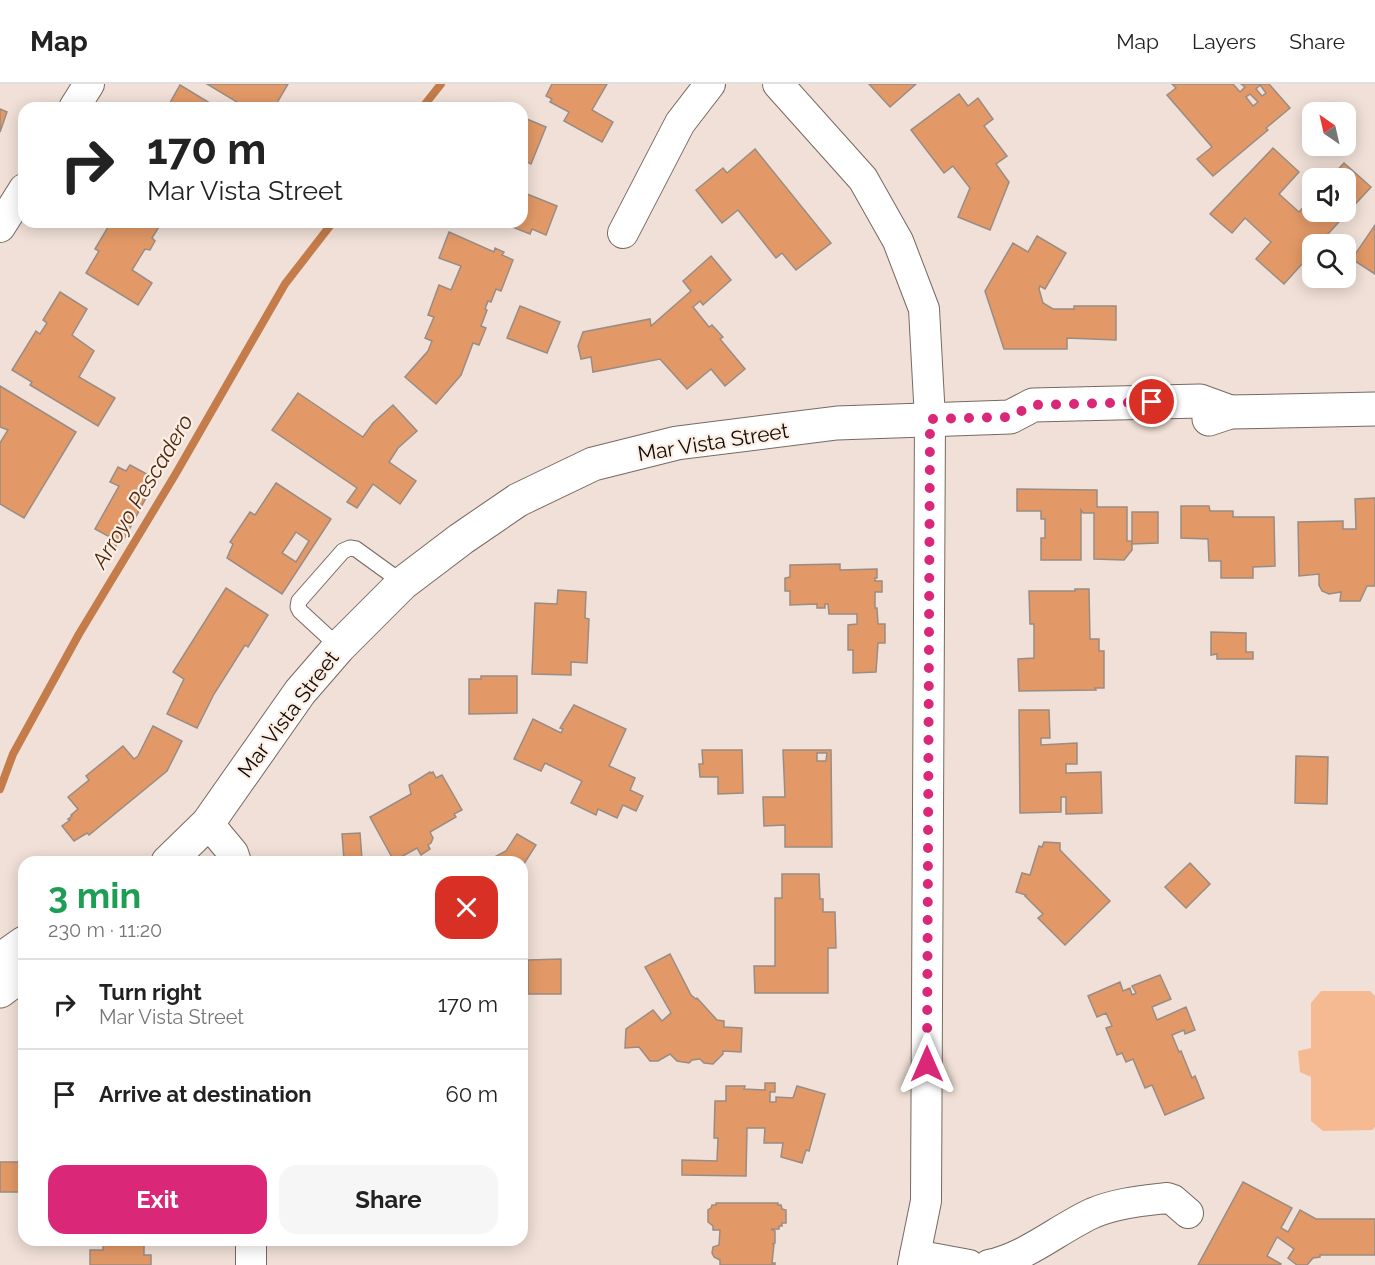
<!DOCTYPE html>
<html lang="en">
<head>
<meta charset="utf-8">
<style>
	:root { --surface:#fff; --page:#f6f6f6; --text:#222; --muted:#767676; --line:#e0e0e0; --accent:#db2777 }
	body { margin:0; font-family:Raleway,sans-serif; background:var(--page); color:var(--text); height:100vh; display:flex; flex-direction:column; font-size:22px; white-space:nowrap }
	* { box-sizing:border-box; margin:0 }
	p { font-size:20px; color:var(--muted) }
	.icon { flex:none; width:33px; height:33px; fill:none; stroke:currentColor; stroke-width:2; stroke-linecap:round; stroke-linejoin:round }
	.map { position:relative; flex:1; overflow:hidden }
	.panel { position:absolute; left:18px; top:772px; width:510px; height:390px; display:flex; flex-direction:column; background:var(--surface); border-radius:18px; box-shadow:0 3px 15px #0003 }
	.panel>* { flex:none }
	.guide { position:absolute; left:18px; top:18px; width:510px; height:126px; border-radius:18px; box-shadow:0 3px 15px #0003; background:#fff; color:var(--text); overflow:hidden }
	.needle { width:39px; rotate:326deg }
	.controls { position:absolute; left:1302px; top:18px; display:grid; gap:12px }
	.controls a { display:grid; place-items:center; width:54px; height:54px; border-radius:12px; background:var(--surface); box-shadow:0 3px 15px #0003; font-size:30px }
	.pin { position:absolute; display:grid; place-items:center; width:51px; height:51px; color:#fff; margin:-26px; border:3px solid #fff; border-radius:50%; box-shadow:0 2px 6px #0007 }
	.me { position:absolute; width:66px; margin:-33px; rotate:0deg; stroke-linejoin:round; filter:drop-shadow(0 0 4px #0008) }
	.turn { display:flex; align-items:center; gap:21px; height:126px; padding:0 30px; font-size:27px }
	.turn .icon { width:78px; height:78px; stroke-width:2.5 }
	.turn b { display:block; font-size:42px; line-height:51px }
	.round { display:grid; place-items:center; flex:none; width:63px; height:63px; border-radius:18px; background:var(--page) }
	.overview { display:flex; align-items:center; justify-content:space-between; height:102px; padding:0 30px }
	h1 { font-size:36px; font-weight:700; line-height:45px; color:#1e9e55 }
	.button { display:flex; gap:12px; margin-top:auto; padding:12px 30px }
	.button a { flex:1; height:69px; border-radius:18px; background:var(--accent); color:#fff; font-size:24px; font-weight:700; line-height:69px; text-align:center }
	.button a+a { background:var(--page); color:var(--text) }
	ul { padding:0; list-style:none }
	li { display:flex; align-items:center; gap:18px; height:90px; padding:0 30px; border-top:2px solid var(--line) }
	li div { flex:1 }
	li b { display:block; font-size:22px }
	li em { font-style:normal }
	header { display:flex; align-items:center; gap:36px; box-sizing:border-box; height:84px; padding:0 30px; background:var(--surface); border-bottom:2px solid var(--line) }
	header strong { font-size:28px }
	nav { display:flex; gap:33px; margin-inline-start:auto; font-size:21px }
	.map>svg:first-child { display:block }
	.green { fill:#f6ba92 }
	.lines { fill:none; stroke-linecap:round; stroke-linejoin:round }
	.stream { stroke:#c37c4a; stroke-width:8 }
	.building { fill:#e29967; stroke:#9a8c83; stroke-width:1.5; fill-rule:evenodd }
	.lane-casing { stroke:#776961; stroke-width:17 }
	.street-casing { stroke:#776961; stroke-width:32 }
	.secondary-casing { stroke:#776961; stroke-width:35 }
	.lane { stroke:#fff; stroke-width:15 }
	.street { stroke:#fff; stroke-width:30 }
	.secondary { stroke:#fff; stroke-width:33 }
	.route { stroke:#db2777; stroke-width:10; stroke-dasharray:0 18 }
	.labels { text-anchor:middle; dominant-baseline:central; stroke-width:4.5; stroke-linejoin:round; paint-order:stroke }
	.street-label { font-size:21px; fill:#0f0a07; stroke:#fdeee4 }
	.water-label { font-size:22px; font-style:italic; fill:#492b15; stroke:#fdeee4 }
</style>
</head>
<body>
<header>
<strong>Map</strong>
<nav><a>Map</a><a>Layers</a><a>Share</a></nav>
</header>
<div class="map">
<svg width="1375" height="1181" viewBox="0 0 1375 1181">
	<rect width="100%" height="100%" fill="#f0e0d7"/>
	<polygon class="green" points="1321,907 1370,907 1375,912 1375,1043 1372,1046 1323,1047 1311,1037 1311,993 1300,988 1298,967 1311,964 1311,919"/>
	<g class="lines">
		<g class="stream">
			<polyline points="422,24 441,0"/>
			<polyline points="0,705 13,670 79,550 175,391 285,200 333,138"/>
		</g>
	</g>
	<g class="building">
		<polygon points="207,0 288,0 274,24 247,24"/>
		<polygon points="552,0 607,0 592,26 613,38 602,58 564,37 569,28 550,18 552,15 546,12"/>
		<polygon points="869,0 916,0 890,23"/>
		<path d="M1172,0h61l7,8 5,-5 -4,-3h28l21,24 -24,20 2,2 -55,46 -16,-17 15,-12 -45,-52 9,-7zM1260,1l6,8 -4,3 -6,-7zM1250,10l8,8 -5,4 -7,-9z"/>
		<polygon points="180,1 218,24 167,24"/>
		<polygon points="959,10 968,22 978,14 993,35 984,42 1007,72 996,80 1009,98 990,146 958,133 970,104 953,82 944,89 911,46"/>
		<polygon points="0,25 7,28 0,48"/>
		<polygon points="522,33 546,43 531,80 527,78 522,90"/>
		<polygon points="1273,64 1299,88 1279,110 1299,128 1312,113 1312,128 1346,128 1346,94 1330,94 1344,79 1371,103 1326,152 1327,153 1321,160 1312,160 1312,169 1284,200 1256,175 1271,158 1245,134 1232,149 1210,130"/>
		<polygon points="755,65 831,159 796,186 782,169 776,174 738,126 722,139 696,106 723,84 727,89"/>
		<polygon points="522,108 557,122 546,151 532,145 530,150 500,138 522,138"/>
		<polygon points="111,138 162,138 152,154 155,157 150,166 145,165 132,186 152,199 138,221 86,189 99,167 95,165"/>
		<polygon points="1375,141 1375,190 1352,175"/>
		<polygon points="449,148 494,168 495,164 504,168 502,171 513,176 501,207 496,205 491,218 488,217 485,225 487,226 481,242 486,244 479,261 473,259 461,291 436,320 405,293 428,267 432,257 425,254 434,233 428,231 439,201 451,206 461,182 439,174"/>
		<polygon points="1037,152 1066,169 1045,205 1040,202 1039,205 1043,219 1053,225 1074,225 1074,222 1116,222 1116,256 1067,254 1067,265 1004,265 985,207 1013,159 1028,168"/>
		<polygon points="711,172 731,196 703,221 700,217 693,223 709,243 712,241 723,253 720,255 745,285 725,302 711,285 687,305 660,275 593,288 591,273 581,275 578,262 583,248 650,235 651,242 691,207 683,197"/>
		<polygon points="60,208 87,225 72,251 94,267 79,293 115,314 98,342 30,301 32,298 12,286 36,247 40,250 47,239 43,236"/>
		<polygon points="520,222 560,238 547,269 507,254"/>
		<polygon points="0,302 76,348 24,434 0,420 0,359 8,346 0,343"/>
		<polygon points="298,309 363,353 373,339 393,321 417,347 398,364 389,378 416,397 400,420 373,400 357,424 347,418 357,404 272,346"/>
		<polygon points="130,381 156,395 122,459 118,457 115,464 107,460 110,453 95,445 119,402 110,398 118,383 126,387"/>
		<path d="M276,399l55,36 -49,75 -55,-36 6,-14 -3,-2 20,-30 5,3zM296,448l13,9 -13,21 -14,-9z"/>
		<polygon points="1017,405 1097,406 1097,423 1127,423 1127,457 1132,457 1132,466 1124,476 1094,475 1094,429 1083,429 1081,426 1081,476 1041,476 1041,454 1045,454 1045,435 1041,435 1041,427 1017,427"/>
		<polygon points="1375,414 1375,502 1367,502 1360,517 1340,517 1341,508 1329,510 1322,507 1319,501 1319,490 1299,492 1298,438 1343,437 1343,445 1356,445 1355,415"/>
		<polygon points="1181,422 1209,422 1210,427 1233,427 1233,433 1274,433 1275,482 1253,483 1253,494 1221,494 1221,477 1209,477 1208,455 1181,454"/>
		<polygon points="1132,428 1158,428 1158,459 1132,460"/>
		<polygon points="840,480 840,486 877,485 877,494 875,494 875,497 882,497 882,508 875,508 875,524 877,524 878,540 885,540 885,559 878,559 876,588 853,589 853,566 848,566 848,541 857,540 857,530 829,530 828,520 825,520 825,524 817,524 817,520 790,521 790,507 785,507 785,494 790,493 790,481"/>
		<polygon points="226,504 268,531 248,563 245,561 214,610 197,644 167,630 184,595 173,588"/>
		<polygon points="1075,505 1089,505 1090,555 1099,555 1099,567 1104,567 1104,604 1095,604 1096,606 1019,607 1018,575 1034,574 1034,540 1030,540 1029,507 1075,507"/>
		<polygon points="558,506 586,508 585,534 589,535 587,579 571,578 571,591 532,590 535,519 557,520"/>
		<polygon points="1211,548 1246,549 1246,568 1253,568 1253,575 1217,575 1217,570 1211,571"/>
		<polygon points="481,592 517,592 517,629 469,630 469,595 481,595"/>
		<polygon points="574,621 626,645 609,682 635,694 630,706 643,712 636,727 623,721 617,734 598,725 596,731 571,719 582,697 545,679 541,687 514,675 533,635 561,649 563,645 560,644"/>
		<polygon points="1019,626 1049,626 1050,654 1041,654 1041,661 1077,659 1077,680 1066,680 1066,689 1101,688 1102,729 1066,730 1066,713 1061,713 1061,728 1020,729"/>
		<polygon points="153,642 182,657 167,687 89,751 87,749 74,757 62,742 70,736 68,735 72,732 71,731 78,725 68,713 89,696 86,692 123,662 134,675 138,672"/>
		<polygon points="702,666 742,666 743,709 718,710 718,693 700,693 699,680 703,680"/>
		<path d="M783,666h48l1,97h-47v-22l-21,1 -1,-29h22zM817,669h10l-1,8h-9z"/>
		<polygon points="1296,672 1328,673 1327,720 1295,719"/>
		<polygon points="430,688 431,689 433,688 436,694 442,691 462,726 454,730 456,733 430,748 433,754 431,759 428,761 430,765 421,771 417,764 394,777 370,733 411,710 409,701"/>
		<polygon points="360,749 362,775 344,776 342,750"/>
		<polygon points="517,750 536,761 522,783 522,778 487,778 487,777 506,767"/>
		<polygon points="1044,758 1060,759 1060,766 1110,817 1065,861 1038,834 1043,830 1025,812 1026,811 1016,808 1022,789 1030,791 1039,762 1042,763"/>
		<polygon points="1190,779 1210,800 1186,824 1165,803"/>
		<polygon points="782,790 819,790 820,815 823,815 823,828 835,828 836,864 828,864 828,909 755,909 754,882 775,882 775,814 782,814"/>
		<polygon points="670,870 691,911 696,915 697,914 717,936 724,937 724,943 742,944 741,968 723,967 723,970 713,980 704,979 700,975 692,976 689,979 677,977 670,970 658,977 650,977 639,963 625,964 626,945 653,926 662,937 671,929 645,883"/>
		<polygon points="561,875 561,910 528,910 528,876"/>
		<polygon points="1160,891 1171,915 1152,923 1157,936 1186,923 1195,946 1185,950 1184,946 1172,951 1179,968 1181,967 1192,994 1195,992 1204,1014 1165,1031 1152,1001 1145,1004 1133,975 1126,978 1122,969 1117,971 1106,944 1112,942 1106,929 1097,933 1088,912 1120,898 1123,907 1130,904 1132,911 1136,909 1132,902"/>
		<polygon points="765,999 775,999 775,1008 770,1008 770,1018 776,1018 776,1013 793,1014 797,1002 825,1010 809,1067 806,1066 802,1079 781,1073 783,1059 764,1059 765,1044 747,1044 746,1092 682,1091 682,1076 717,1077 718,1054 714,1054 715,1017 726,1017 726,1002 745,1002 744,1005 765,1006"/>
		<rect x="0" y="1078" width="24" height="30"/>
		<polygon points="1243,1098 1292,1124 1281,1144 1288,1148 1300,1126 1316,1135 1375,1135 1375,1171 1320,1171 1320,1173 1313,1174 1307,1181 1297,1181 1288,1174 1294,1165 1277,1153 1267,1172 1281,1180 1280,1181 1198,1181"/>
		<polygon points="716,1119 778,1119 778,1121 781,1121 782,1125 786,1126 786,1139 782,1139 782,1142 779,1142 779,1145 771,1145 775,1147 775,1159 772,1160 774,1160 772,1179 775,1179 775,1181 720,1181 720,1176 714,1173 712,1169 713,1163 719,1161 720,1146 713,1146 713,1142 708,1138 708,1126 711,1124 712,1121 716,1121"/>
		<polygon points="103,1156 144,1156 144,1171 151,1171 151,1181 90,1181 90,1166 103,1166"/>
	</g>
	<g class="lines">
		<defs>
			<polyline id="lane" points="339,563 300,527 298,523 299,517 343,467 350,464 356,465 403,499"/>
			<g id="street">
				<polyline points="778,0 863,95 898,157 924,225 930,335 926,1117 913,1181"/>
				<polyline points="74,24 89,0"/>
				<polyline points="0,143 24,105"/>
				<polyline points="623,149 680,39 710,0"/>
				<polyline points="208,739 233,769 236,778"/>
				<polyline points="251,1156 251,1181"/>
				<polyline points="915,1171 969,1181"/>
				<path d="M989,1181c38,-8 69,-36 104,-52 24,-10 49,-12 74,-15l6,2 15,13"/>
			</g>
			<g id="secondary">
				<polyline points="1209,335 1230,328 1375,325"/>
				<polyline points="168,778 208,739 300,608 339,563 403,499 461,455 518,416 593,380 677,359 837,339 1010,333 1033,321 1200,317 1230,328"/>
				<polyline points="0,876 24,859"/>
				<polyline points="0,907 24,889"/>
			</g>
		</defs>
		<use href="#lane" class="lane-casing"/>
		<use href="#street" class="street-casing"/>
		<use href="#secondary" class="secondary-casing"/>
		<use href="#lane" class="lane"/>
		<use href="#street" class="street"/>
		<use href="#secondary" class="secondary"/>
	</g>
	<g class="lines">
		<polyline class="route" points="927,980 930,335 1010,333 1033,321 1152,318"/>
	</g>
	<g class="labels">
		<g class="street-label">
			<text transform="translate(713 358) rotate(-9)">Mar Vista Street</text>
			<text transform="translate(288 630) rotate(-53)">Mar Vista Street</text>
		</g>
		<g class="water-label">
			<text transform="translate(142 407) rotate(-59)">Arroyo Pescadero</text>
		</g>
	</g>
</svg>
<div class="controls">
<a><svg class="needle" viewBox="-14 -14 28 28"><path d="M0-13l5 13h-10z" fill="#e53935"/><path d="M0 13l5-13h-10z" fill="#767676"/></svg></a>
<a><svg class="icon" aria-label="sound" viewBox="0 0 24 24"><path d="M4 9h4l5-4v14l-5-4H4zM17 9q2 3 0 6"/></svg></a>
<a><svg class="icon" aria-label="search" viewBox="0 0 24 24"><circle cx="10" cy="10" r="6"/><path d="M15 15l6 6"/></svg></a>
</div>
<div class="pin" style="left:1152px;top:318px;background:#d93025"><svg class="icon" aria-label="arrive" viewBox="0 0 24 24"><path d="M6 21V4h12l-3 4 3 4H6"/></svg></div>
<svg class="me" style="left:927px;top:980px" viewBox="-20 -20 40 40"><path d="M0-17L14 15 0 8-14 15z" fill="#db2777" stroke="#fff" stroke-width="4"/></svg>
<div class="guide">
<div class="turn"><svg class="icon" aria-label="right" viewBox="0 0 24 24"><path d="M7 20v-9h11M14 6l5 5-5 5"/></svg><div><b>170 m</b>Mar Vista Street</div></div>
</div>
<section class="panel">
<div class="overview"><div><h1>3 min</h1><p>230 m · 11:20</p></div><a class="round" style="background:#d93025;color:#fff"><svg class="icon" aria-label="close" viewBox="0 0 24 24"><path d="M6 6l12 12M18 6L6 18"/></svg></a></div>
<ul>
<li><svg class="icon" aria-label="right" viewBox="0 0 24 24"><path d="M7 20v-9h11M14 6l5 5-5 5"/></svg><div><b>Turn right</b><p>Mar Vista Street</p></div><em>170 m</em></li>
<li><svg class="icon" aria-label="arrive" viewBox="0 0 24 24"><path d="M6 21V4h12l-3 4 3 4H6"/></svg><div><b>Arrive at destination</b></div><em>60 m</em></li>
</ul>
<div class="button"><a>Exit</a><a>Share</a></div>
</section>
</div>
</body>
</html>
